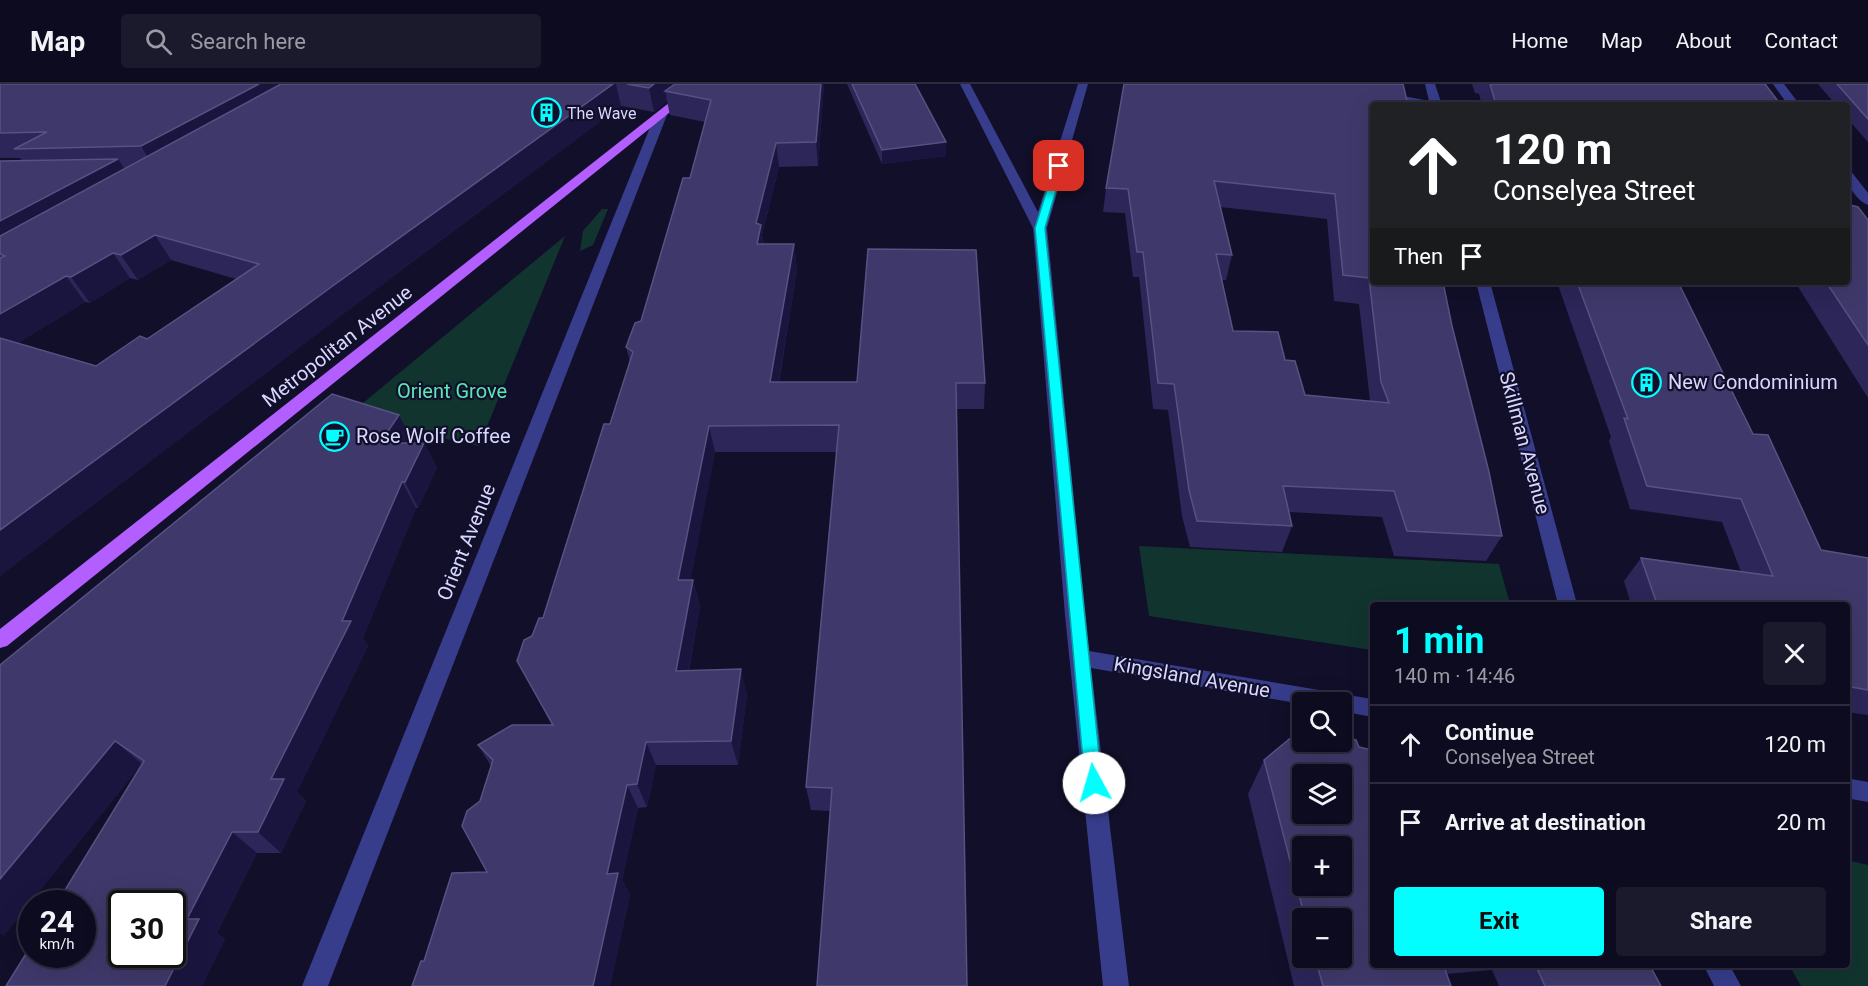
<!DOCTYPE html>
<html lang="en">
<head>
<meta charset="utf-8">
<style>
	:root { --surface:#0d0b1f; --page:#1b192c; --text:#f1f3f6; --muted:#9a9ba4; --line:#2d2b3d; --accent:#03feff }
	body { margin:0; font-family:Roboto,sans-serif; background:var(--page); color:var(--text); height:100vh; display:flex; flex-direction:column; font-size:22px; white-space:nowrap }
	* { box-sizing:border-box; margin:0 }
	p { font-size:20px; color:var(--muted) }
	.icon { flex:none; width:33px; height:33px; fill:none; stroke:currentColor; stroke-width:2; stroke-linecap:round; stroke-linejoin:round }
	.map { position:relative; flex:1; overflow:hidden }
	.side { position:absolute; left:1370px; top:518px; width:480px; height:366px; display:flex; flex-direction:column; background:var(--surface); border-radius:6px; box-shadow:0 6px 24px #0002,0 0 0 2px var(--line) }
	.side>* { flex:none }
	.hud { position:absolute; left:1370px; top:18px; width:480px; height:183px; border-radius:6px; box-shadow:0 6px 24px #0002,0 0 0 2px var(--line); background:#202124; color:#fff; overflow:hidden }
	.tools { position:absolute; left:1292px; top:608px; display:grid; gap:12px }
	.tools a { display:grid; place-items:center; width:60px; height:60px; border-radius:6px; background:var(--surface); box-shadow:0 6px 24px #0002,0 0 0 2px var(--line); font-size:30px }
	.speed { position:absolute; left:18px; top:806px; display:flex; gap:12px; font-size:30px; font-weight:700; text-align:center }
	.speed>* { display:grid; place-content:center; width:78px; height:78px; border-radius:50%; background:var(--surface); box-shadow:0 6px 24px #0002,0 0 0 2px var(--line); line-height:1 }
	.speed small { font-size:15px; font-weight:400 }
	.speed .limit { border:3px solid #111; border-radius:9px; background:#fff; color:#111 }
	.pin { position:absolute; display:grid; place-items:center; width:51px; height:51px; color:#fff; margin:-26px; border-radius:12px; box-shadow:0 3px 9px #0006 }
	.me { position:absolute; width:66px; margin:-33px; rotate:354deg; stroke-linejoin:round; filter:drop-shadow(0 0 4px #0008) }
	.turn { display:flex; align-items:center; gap:21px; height:126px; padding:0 24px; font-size:27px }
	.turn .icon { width:78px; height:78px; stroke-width:2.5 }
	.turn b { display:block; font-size:42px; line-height:51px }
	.then { display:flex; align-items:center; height:57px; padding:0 24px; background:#0003; gap:12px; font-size:22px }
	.round { display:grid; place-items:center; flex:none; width:63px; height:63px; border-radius:6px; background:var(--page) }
	.headline { display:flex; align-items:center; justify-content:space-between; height:102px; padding:0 24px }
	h1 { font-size:36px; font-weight:700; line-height:45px; color:var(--accent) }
	.action { display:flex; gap:12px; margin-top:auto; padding:12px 24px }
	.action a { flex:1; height:69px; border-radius:6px; background:var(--accent); color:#111; font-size:24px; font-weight:700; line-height:69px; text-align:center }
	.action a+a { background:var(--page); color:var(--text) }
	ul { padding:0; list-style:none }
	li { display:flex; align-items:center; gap:18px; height:78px; padding:0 24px; border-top:2px solid var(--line) }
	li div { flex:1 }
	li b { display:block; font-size:22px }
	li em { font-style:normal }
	header { display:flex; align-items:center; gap:36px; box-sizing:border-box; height:84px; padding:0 30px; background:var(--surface); border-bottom:2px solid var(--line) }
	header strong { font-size:28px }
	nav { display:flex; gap:33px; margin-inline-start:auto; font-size:21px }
	.search { width:420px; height:54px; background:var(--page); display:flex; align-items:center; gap:15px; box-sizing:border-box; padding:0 21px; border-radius:6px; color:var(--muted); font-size:22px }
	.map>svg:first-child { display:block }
	.green { fill:#11342f }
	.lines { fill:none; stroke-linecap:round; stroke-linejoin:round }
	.minor { fill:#373c8b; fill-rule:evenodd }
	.major { fill:#b35eff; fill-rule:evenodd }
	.wall { fill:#2c2659; fill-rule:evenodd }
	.shaded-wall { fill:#19153e }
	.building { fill:#3e396a; stroke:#565282; stroke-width:1.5; fill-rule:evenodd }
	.route { fill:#03feff; stroke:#02a5a6; stroke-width:1.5 }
	.labels { text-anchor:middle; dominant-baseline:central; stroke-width:4.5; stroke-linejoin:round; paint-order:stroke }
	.far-poi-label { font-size:16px; fill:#d8d7ff; stroke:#110f29; text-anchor:start }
	.street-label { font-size:20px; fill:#d8d7ff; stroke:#110f29 }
	.poi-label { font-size:20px; fill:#d8d7ff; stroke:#110f29; text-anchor:start }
	.park-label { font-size:20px; fill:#5be7b7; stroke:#110f29 }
</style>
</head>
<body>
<header>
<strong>Map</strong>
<div class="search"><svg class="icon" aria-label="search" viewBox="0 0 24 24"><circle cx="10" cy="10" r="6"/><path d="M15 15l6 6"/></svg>Search here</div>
<nav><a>Home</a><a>Map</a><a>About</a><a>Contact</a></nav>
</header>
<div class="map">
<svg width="1868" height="902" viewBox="0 0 1868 902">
	<rect width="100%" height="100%" fill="#110f29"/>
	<g class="green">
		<polygon points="602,125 608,125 593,161 580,167 583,147"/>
		<polygon points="565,152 479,362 346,333"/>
		<polygon points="1139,462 1499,480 1510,520 1372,520 1372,566 1149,532"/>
		<polygon points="1847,776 1868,781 1868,902 1801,902 1789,881 1846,880"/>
	</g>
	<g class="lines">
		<g class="minor">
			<polygon points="960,0 970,0 1038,128 1078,0 1088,0 1047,144 1089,567 1372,615 1372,633 1341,627 1341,618 1302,618 1302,620 1091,584 1129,902 1103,902 1065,531 1033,144"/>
			<polygon points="1425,0 1435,0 1442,21 1415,21 1377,11 1383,8 1429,17"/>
			<polygon points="1773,0 1784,0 1800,21 1788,21"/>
			<polygon points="661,28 667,31 328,902 302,902 655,31"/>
			<path d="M1846,85l4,1 18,23v12c-13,-5 -22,-22 -22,-36z"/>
			<polygon points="1476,198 1490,198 1577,520 1558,520"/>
			<polygon points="1846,694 1868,698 1868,718 1846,714"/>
			<polygon points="1703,880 1729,880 1741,902 1714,902"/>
		</g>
		<polygon class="major" points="693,0 705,0 7,562 0,564 0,545"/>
	</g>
	<g class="wall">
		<path d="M0,0h824l-6,82 -39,1 -17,68 2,9h30l3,26 -18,112 206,1 -1,26h-28l-126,402 -19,-1 -5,-23 31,-335h-122l-25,128h3l7,26 -11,65 58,23 -9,71h-82l-9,42 -9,1 -16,72 8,15 -20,91h-198l12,-25 63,-89 -7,-71 11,-35 -13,-21 74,-20 -35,-64 26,-43 67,-194 20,-62 -4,-15 15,-26 49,-143 15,-56 -35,-7 -3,-14 -13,11 -33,-6 -274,205 -347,265v-415h22l-2,-3h-20zM171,176l65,19 -89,60 -51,27 -78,-23 67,-41 5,1 40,-25 8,2z"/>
		<polygon points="847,0 915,0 946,58 946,72 882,80"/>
		<path d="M1403,0l49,242 50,210 -16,25 -92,-5 -12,-39 -93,-5 3,14 -10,26 -92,-5 -8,-31 -14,-106 -15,-1 -14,-132h-6l-8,-64 -22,-1 3,-24zM1220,123l107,12 7,82 25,3 11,97 -65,-6 -20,-35 -52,-29 -11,-51h4l6,-25z"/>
		<polygon points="1472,0 1765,0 1781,21 1482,21 1479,10 1475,9"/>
		<polygon points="1818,0 1868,0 1868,58 1846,33 1846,21 1836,21"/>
		<polygon points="1868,136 1868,314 1795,198 1846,198"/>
		<polygon points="1557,198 1678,198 1753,350 1821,466 1868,474 1868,631 1846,628 1846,520 1631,520 1624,497 1641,474 1741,488 1722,438 1630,425 1609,357 1611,353"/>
		<polygon points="399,331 412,356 410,359 424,359 437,384 418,424 416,424 363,554 368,562 297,708 306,717 281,769 257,769 217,849 225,855 202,902 141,681 4,851 0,849 0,581"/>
		<path d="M1264,676l108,204h277l12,22h-162l-7,-16 -46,4 5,12h-157l-46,-192zM1302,834h39v39h-39z"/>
	</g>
	<g class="shaded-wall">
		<polygon points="259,0 313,0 156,87 141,62"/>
		<polygon points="613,0 616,0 621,22 347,227 0,492 0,446 334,201"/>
		<polygon points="654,0 689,0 665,7 667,17 654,28 649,4"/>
		<polygon points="821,0 824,0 818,82 816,58"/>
		<polygon points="946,58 946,72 882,80 882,66"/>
		<polygon points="776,59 779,83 762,151 765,167 757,160 756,139"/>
		<polygon points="118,75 134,99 0,170 0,137"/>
		<polygon points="155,151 171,176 138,196 121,171"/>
		<polygon points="794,160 797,186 774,325 770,298"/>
		<polygon points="113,169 130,194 90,219 71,193"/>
		<polygon points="66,192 85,218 0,270 0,230"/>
		<polygon points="399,331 412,356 394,384 380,359"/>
		<polygon points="709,342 715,368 686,522 678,496"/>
		<polygon points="424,359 437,384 418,424 405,398"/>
		<polygon points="402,398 416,424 363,554 368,562 297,708 306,717 281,769 258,748 271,695 342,537"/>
		<polygon points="693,496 700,522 684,612 676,587"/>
		<polygon points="741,585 747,610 738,681 731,657"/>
		<polygon points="115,657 142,680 4,851 0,849 0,795"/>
		<polygon points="646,658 656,681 647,723 637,700"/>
		<polygon points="627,701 638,724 622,796 630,811 610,902 593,902 607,790"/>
		<polygon points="232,748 257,769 217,849 225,855 202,902 165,902 187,835"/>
	</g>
	<g class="building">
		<polygon points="0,0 259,0 141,62 14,65 47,48 0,49"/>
		<polygon points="281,0 613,0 334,201 0,446 0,254 96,282 140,252 147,255 259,180 155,151 121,171 113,169 71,193 66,192 0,230 0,174 5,172 0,170 0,152"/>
		<polygon points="627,0 654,0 649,4"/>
		<polygon points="675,0 821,0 816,58 776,59 756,139 761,141 757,160 794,160 770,298 857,298 868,165 976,166 985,299 956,299 967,902 817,902 832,704 806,703 839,341 709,342 678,496 693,496 676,587 741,585 731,657 646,658 637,700 627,701 607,790 618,789 593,902 412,902 421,877 424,877 452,789 487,788 462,742 467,727 480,717 493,676 478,661 512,641 553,641 517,577 524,556 532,552 539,534 543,534 604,340 610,340 633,268 626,263 635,239 641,237 683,94 690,94 711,16 665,7"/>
		<polygon points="852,0 915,0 946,58 882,66"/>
		<path d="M1124,0h279l5,21h-36v177h71l9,44 37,146 13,64 -95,-5 -13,-40 -111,-5 9,40 -95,-5 -8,-31 -15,-106 -16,-1 -15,-131h-6l-9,-63 -22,-1zM1214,97l121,13 8,81 26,3 12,104 8,21 -84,-8 -10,-34 -10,-1 -7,-28 -45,-1 -17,-77 16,1z"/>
		<polygon points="1490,0 1765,0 1781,21 1496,21"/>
		<polygon points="1837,0 1868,0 1868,35"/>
		<polygon points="118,75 0,137 0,77"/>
		<polygon points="1846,120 1858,123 1868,136 1868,261 1826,198 1846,198"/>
		<polygon points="1577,198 1678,198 1753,350 1768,351 1821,466 1868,474 1868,606 1846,602 1846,520 1657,520 1641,474 1773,492 1741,415 1647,402 1624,334 1628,335"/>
		<path d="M332,310l67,21 -19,28h44l-19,39h-3l-60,139h9l-80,158h13l-26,53h-26l-45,87h12l-34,67h-159l26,-42v10h50v-51h-25l87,-142 -29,-20 -115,138v-214zM122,819h50v51h-50z"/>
		<path d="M1299,647l3,1v9h39v-4l15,3 3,7 13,3v214h71l8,22h-128l-8,-29h26v-39h-36l-41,-158zM1302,690h39v39h-39zM1302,762h39v39h-39z"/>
		<polygon points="1535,880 1649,880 1661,902 1545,902"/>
	</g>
	<polygon class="route" points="1055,80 1063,82 1045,144 1102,699 1099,705 1094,707 1088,705 1085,699 1035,144"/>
	<defs>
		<symbol id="building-ring" viewBox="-11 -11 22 22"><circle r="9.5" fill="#110f29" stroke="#03feff" stroke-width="1.5"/><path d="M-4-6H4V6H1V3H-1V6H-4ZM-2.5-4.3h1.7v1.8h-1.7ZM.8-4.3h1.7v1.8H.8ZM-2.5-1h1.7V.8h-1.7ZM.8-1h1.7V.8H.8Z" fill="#03feff"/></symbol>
		<symbol id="cafe-ring" viewBox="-11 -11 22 22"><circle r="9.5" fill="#110f29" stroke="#03feff" stroke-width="1.5"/><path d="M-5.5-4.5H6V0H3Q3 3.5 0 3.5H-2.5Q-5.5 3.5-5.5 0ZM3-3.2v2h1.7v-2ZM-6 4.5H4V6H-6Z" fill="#03feff"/></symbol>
	</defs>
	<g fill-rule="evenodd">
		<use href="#building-ring" x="530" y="12" width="33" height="33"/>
		<use href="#building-ring" x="1630" y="282" width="33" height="33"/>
		<use href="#cafe-ring" x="318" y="336" width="33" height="33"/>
	</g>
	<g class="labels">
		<g class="far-poi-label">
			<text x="567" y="29">The Wave</text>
		</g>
		<g class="street-label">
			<text transform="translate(337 262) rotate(-38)">Metropolitan Avenue</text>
			<text transform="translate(1525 359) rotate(75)">Skillman Avenue</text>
			<text transform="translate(466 458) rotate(-68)">Orient Avenue</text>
			<text transform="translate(1192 593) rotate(10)">Kingsland Avenue</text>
		</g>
		<g class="poi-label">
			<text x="1668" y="298">New Condominium</text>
			<text x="356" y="352">Rose Wolf Coffee</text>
		</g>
		<g class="park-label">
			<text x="452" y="307">Orient Grove</text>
		</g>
	</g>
</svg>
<div class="tools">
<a><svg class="icon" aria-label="search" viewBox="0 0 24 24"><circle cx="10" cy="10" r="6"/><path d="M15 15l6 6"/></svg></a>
<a><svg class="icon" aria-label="layers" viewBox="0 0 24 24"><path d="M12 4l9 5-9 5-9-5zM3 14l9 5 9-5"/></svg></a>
<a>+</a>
<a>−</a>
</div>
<div class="speed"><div>24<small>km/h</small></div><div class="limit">30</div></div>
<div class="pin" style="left:1059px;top:82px;background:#d93025"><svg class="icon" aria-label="arrive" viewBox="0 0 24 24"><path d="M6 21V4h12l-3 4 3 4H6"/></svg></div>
<svg class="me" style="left:1094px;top:699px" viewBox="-20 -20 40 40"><circle r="19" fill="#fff"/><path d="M0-13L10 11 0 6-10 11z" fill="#03feff"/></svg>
<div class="hud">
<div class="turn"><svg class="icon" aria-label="ahead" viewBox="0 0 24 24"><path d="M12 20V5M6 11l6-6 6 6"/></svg><div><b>120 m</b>Conselyea Street</div></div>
<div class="then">Then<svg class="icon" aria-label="arrive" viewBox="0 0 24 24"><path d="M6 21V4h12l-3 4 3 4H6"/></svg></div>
</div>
<section class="side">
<div class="headline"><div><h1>1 min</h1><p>140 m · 14:46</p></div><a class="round"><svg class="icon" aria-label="close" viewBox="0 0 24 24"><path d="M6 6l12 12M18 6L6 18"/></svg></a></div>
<ul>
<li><svg class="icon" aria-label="ahead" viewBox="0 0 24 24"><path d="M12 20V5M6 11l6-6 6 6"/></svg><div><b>Continue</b><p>Conselyea Street</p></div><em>120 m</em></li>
<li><svg class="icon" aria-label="arrive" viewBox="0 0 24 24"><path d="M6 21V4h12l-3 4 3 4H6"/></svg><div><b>Arrive at destination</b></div><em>20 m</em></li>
</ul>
<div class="action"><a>Exit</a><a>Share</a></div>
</section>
</div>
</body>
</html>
